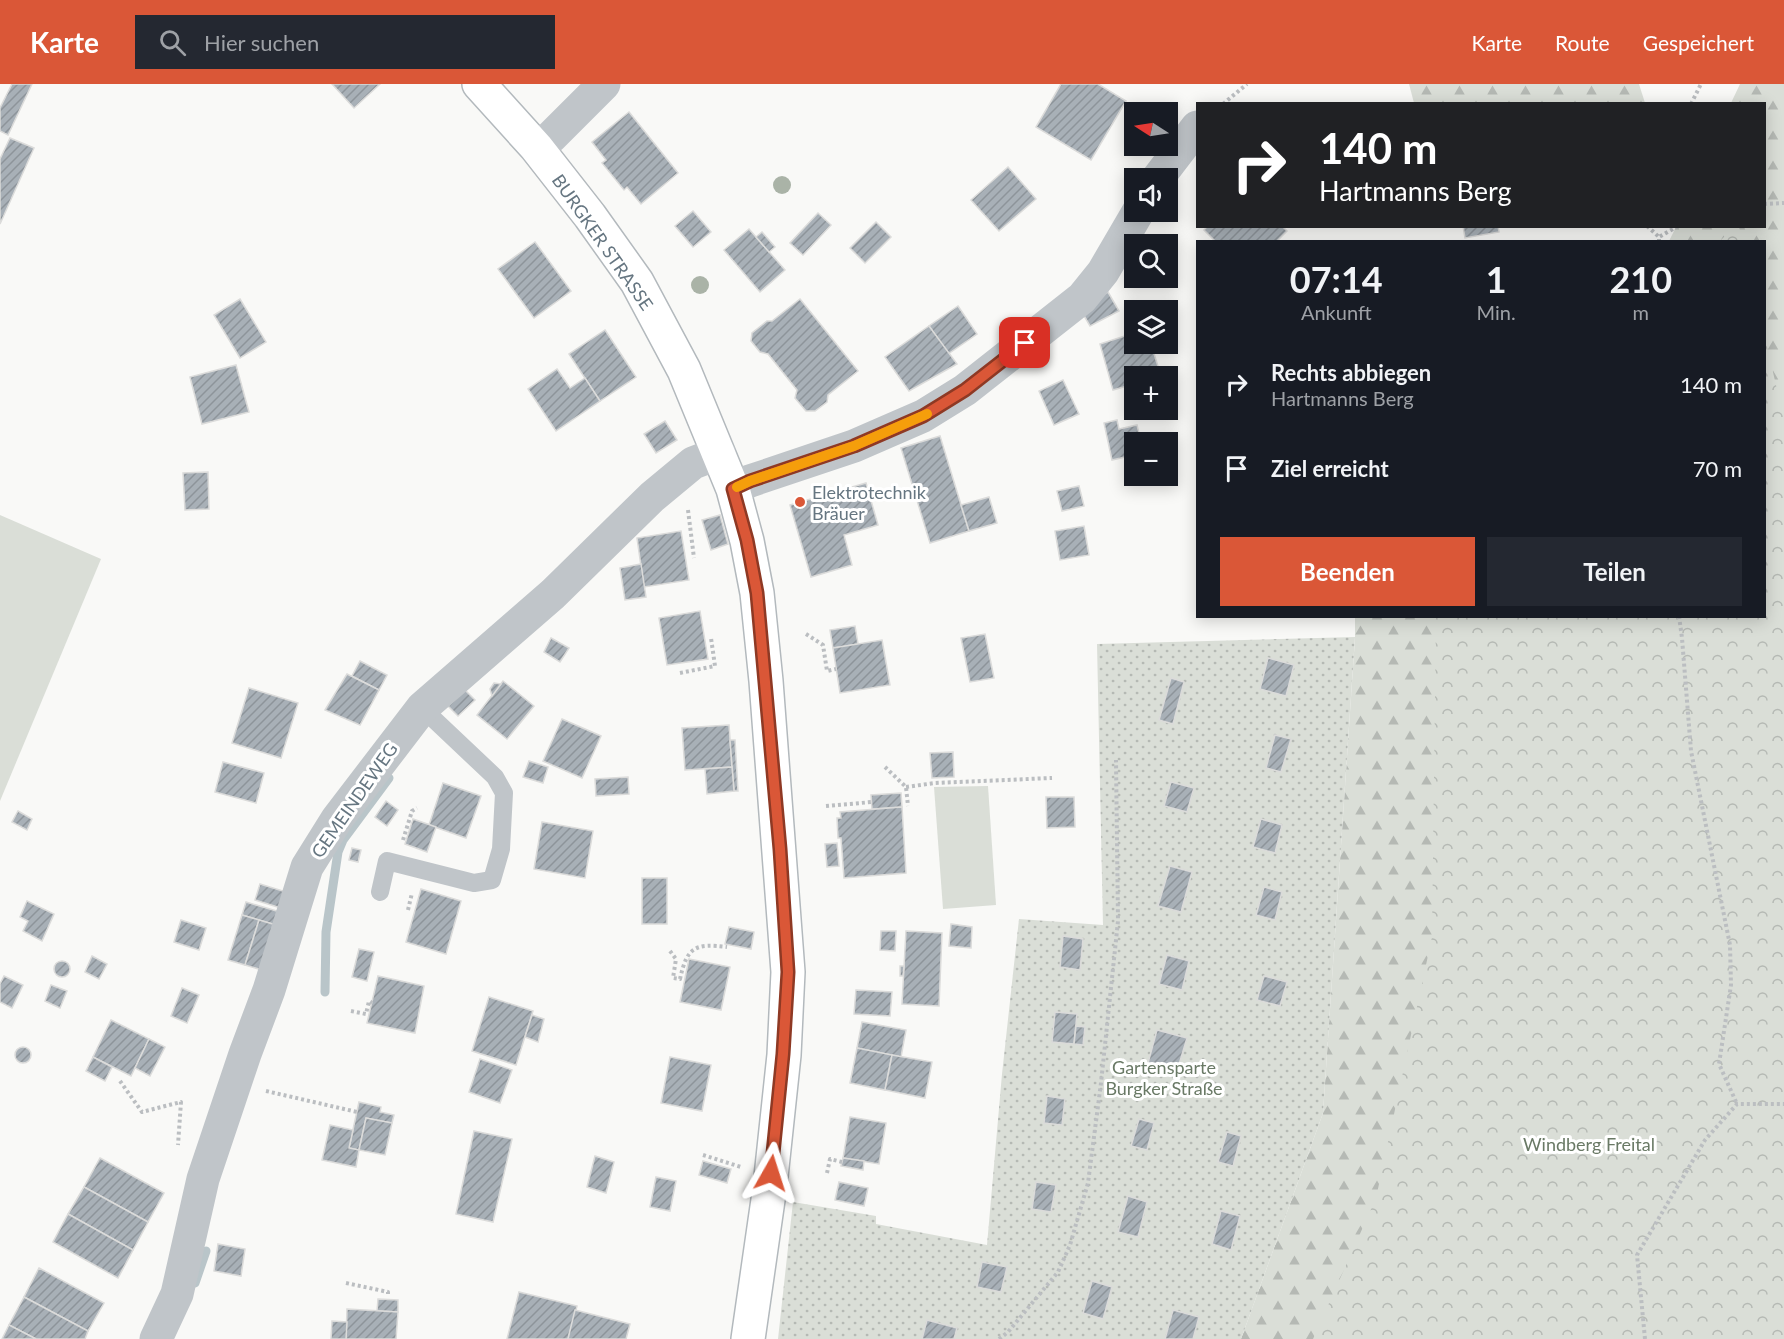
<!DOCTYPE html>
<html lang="de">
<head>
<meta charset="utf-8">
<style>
	:root { --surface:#171b24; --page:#242831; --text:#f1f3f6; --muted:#9ea1a6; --accent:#da5737 }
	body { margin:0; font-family:Lato,sans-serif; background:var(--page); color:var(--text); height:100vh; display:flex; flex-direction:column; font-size:22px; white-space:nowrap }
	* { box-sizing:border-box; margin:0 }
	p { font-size:20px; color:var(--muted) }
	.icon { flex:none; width:33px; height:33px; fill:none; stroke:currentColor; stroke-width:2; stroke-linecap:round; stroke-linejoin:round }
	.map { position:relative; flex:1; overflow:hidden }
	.panel { position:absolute; left:1196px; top:156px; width:570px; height:378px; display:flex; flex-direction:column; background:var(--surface); border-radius:0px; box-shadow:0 3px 15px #0003 }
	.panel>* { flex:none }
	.guide { position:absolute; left:1196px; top:18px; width:570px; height:126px; border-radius:0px; box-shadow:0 3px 15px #0003; background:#202124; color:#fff; overflow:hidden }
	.needle { width:39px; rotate:282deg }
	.buttons { position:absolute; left:1124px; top:18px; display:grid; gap:12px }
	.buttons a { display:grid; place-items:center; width:54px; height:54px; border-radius:0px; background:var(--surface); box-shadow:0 3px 15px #0003; font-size:30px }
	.pin { position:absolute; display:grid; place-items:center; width:51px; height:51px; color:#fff; margin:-26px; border-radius:12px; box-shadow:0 3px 9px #0006 }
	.me { position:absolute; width:66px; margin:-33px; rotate:6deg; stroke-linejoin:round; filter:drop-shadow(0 0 4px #0008) }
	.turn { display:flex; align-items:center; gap:21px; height:126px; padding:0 24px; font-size:27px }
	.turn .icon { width:78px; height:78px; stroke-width:2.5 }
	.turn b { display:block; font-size:42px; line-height:51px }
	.eta { display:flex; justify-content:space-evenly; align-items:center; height:102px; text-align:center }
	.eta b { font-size:36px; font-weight:700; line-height:42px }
	.action { display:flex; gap:12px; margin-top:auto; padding:12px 24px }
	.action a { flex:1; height:69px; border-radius:0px; background:var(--accent); color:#fff; font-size:24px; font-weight:700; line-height:69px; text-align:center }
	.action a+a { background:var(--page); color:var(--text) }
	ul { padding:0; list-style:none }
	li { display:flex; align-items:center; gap:18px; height:84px; padding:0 24px }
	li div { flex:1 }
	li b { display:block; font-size:22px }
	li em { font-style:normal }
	header { display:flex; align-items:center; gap:36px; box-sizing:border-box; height:84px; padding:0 30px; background:var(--accent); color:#fff }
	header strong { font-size:28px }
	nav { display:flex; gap:33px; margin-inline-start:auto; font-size:21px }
	.search { width:420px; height:54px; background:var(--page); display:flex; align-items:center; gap:15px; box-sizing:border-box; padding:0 21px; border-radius:0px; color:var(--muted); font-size:22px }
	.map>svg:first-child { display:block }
	.grass { fill:#daded7 }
	.forest { fill:url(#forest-firs) }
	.park { fill:url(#park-crowns) }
	.garden { fill:url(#garden-dots) }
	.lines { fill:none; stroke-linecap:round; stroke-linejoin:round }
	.stream { stroke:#b9c5c9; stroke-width:9 }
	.building { fill:url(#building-hatch); stroke:#dbdbda; stroke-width:1.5 }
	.secondary-casing { stroke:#b3b9bd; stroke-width:36 }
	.path { stroke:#bbbec1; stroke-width:4; stroke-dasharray:3 3; stroke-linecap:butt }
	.lane { stroke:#c0c5c9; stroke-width:18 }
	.street { stroke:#c0c5c9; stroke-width:33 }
	.secondary { stroke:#fff; stroke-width:33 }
	.tree { fill:#aab3a7 }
	.route-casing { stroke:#8e3924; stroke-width:15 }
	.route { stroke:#da5737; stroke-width:10 }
	.slow { stroke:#f59e0b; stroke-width:10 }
	.poi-dot { fill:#da5737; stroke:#fff; stroke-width:2 }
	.labels { text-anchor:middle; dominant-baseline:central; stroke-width:6; stroke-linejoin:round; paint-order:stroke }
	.street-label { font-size:18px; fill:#667681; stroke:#fff }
	.poi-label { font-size:18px; fill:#667681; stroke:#fff; text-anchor:start }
	.park-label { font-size:18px; fill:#697965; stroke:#fff }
</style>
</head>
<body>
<header>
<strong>Karte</strong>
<div class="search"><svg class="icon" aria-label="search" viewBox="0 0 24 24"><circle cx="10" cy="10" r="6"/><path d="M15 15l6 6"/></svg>Hier suchen</div>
<nav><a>Karte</a><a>Route</a><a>Gespeichert</a></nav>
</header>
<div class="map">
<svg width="1784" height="1255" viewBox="0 0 1784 1255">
	<defs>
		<pattern id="forest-firs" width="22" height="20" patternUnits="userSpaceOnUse" patternTransform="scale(1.5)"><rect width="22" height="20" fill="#daded7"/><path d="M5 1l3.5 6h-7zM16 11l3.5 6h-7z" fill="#b5b9b4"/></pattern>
		<pattern id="park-crowns" width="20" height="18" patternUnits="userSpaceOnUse" patternTransform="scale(1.5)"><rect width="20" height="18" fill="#daded7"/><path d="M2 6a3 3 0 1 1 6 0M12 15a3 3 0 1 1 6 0" fill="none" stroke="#b5b9b4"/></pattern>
		<pattern id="garden-dots" width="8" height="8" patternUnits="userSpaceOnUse" patternTransform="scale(1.5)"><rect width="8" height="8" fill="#daded7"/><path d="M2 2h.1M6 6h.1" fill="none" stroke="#b5b9b4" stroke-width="1.8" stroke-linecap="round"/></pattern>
		<pattern id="building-hatch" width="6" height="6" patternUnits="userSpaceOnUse" patternTransform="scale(1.5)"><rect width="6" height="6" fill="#a8b0b7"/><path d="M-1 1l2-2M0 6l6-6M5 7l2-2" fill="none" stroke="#8d949a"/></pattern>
	</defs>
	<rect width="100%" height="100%" fill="#f9f9f7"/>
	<g class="grass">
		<polygon points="0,431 101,475 0,717"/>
		<polygon points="988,702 996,821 943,825 934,703"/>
	</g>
	<g class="forest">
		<polygon points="1409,0 1639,0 1645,19 1414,19"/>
		<polygon points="1740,0 1784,0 1784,1255 1241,1255 1323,1029 1355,554 1355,533 1764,532 1764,158 1669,157 1676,143 1764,142 1764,20 1731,19"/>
	</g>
	<g class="park">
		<polygon points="1734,143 1739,143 1743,157 1720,157"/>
		<polygon points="1764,249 1784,336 1784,1255 1313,1255 1376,1114 1432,853 1436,533 1764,532"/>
	</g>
	<polygon class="garden" points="1355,553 1323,1029 1241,1255 778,1255 793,1118 876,1132 876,1140 987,1161 1002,990 1019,835 1103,841 1097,560"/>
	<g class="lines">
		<g class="stream">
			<polyline points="325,908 326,848 338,768 343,756 389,694"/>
			<polyline points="195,1199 206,1167"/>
		</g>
	</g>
	<g class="building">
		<polygon points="12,0 32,0 8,51 0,47 0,24"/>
		<polygon points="332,0 380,0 354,24"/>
		<polygon points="1061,0 1098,0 1126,17 1091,76 1036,43"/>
		<polygon points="629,28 678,89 641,120 627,103 624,106 602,79 606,76 592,58"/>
		<polygon points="10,54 34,64 0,140 0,75"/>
		<polygon points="1008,83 1036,115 999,147 971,116"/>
		<polygon points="693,127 711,148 693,163 675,142"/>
		<polygon points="818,129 831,141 803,171 790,159"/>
		<polygon points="876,138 891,153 865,179 850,164"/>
		<polygon points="1208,142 1282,142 1287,147 1276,158 1216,158 1204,146"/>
		<polygon points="1463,142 1498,142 1499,148 1465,154"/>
		<polygon points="749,145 785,186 760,208 724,166"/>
		<polygon points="762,148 775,163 769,168 756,153"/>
		<polygon points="535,158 571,207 534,234 498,185"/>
		<polygon points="1108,208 1119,227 1090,242 1079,223"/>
		<polygon points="240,215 266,258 240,274 214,231"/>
		<polygon points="800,215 858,287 828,311 827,318 815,327 806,327 795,314 797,306 768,270 760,268 751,257 752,249 767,237 772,237"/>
		<polygon points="958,222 977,250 948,270 929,242"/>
		<polygon points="929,242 957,280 909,307 885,273"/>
		<polygon points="605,246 636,293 600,317 569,270"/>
		<polygon points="1134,249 1134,260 1151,260 1161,292 1134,292 1134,300 1113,306 1100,260"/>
		<polygon points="236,281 249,328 202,340 190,293"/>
		<polygon points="557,285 570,304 585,294 600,317 556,347 528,305"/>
		<polygon points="1063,296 1079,330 1054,341 1039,307"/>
		<polygon points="1117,336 1119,345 1137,341 1141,358 1134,358 1134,371 1112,376 1104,339"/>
		<polygon points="665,337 677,356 656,369 644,350"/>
		<polygon points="940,352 969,447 930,459 901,364"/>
		<polygon points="208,388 209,425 185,426 183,389"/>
		<polygon points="866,399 878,441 844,451 852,481 811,493 790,421"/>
		<polygon points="1079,402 1084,422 1062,427 1057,407"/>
		<polygon points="989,413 997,439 969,447 961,421"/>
		<polygon points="720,431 728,460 711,466 702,436"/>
		<polygon points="1084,442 1089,471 1060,476 1055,447"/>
		<polygon points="681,447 689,496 644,503 637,454"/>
		<polygon points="641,480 646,513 625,516 620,484"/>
		<polygon points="700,527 708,575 667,581 659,534"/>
		<polygon points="855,542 858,560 833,564 830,546"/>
		<polygon points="985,550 994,594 970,598 961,554"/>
		<polygon points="551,554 569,564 560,578 544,568"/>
		<polygon points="882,556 890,601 840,609 833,564"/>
		<polygon points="1268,574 1294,581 1286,612 1260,605"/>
		<polygon points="360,577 387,591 379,606 352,592"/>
		<polygon points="347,590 379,606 360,641 325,626"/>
		<polygon points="1171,594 1184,598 1173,640 1159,636"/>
		<polygon points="503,597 534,622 507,655 477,631"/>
		<polygon points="494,599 501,600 492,612 490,605"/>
		<polygon points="249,604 298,619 281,674 232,659"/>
		<polygon points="464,605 475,616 458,632 448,622"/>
		<polygon points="562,635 601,652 582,694 543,677"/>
		<polygon points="729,641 732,683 685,686 682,644"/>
		<polygon points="1275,651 1291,655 1281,688 1266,684"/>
		<polygon points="730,656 735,656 738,707 734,707"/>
		<polygon points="953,668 954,693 932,694 930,669"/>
		<polygon points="529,677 548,683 543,699 523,693"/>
		<polygon points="223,678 264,689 256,719 215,708"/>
		<polygon points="732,683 734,707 707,710 705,685"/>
		<polygon points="628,693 629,710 596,712 595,695"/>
		<polygon points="1171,698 1194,704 1187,728 1164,722"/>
		<polygon points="443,699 481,712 466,754 429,741"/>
		<polygon points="901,709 902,723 872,725 871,711"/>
		<polygon points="1046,713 1074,713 1075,743 1047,744"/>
		<polygon points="386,717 398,726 387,742 375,733"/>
		<polygon points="902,723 906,789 844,794 841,754 838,754 837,734 841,734 840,728"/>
		<polygon points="18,727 32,735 27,746 12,738"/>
		<polygon points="413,735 436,743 427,768 405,760"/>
		<polygon points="1261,735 1282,741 1275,769 1253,763"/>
		<polygon points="542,738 593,747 585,794 534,785"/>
		<polygon points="837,759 839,782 827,783 825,760"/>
		<polygon points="352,764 361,766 358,778 349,776"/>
		<polygon points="1170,782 1192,788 1181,828 1158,822"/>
		<rect x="642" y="794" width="25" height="46"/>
		<polygon points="260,800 286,808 281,824 255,816"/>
		<polygon points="1264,803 1282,808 1275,836 1256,831"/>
		<polygon points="421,805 461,817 446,870 406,858"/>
		<polygon points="27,817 54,830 42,857 23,847 28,837 20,833"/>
		<polygon points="246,818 280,828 276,841 242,831"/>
		<polygon points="242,831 259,836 245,881 228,876"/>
		<polygon points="181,836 206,844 199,866 174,858"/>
		<polygon points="259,836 276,841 262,886 245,881"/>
		<polygon points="951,840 972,843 971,864 949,862"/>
		<polygon points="729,843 754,848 751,865 725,860"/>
		<polygon points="881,847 896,847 895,867 880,866"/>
		<polygon points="906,847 942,849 939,922 902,920"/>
		<polygon points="1063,852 1083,855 1080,886 1060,883"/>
		<polygon points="359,865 374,868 367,897 352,893"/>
		<polygon points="1167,871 1189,877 1182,906 1159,900"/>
		<polygon points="92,872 107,880 99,895 85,888"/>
		<polygon points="689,875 730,883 721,926 680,918"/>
		<circle cx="62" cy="885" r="8"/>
		<polygon points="900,882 904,882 903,892 900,892"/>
		<polygon points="4,892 23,901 12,924 0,918 0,900"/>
		<polygon points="378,892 424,902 415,949 367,939"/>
		<polygon points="1264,892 1287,898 1280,922 1257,916"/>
		<polygon points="51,901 67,907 60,924 45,917"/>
		<polygon points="182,904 199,911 187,939 171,932"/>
		<polygon points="856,906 892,908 890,932 854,930"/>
		<polygon points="489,913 533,927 516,981 472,967"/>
		<polygon points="1055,928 1077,930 1074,960 1052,958"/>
		<polygon points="532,931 544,935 538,958 525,953"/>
		<polygon points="111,936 149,955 131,992 93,973"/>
		<polygon points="862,938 906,946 901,973 857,964"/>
		<polygon points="1076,942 1085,943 1083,961 1074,960"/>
		<polygon points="1157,946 1187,954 1177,987 1148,979"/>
		<polygon points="149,955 165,963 150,992 135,984"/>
		<circle cx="23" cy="971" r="8"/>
		<polygon points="857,964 892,971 885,1006 850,999"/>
		<polygon points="892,971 932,978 925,1014 885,1006"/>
		<polygon points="93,973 112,983 105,997 86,987"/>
		<polygon points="670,973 711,981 702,1027 661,1019"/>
		<polygon points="480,975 512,986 500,1019 469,1008"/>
		<polygon points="1047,1012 1065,1015 1062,1041 1044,1039"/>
		<polygon points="359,1018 381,1023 380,1028 394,1031 392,1039 366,1034 359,1066 349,1064"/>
		<polygon points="850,1033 886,1039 879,1080 843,1074"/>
		<polygon points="366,1034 392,1039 385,1071 359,1066"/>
		<polygon points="1139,1035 1154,1039 1147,1066 1131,1062"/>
		<polygon points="330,1041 353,1046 349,1064 359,1066 356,1083 322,1076"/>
		<polygon points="474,1047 512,1055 493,1138 456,1130"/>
		<polygon points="1227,1048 1241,1052 1233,1082 1218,1078"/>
		<polygon points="595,1072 614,1078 606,1109 587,1103"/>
		<polygon points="100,1074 164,1109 148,1138 84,1103"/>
		<polygon points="843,1074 864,1077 863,1086 841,1082"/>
		<polygon points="703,1077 731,1085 727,1099 699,1091"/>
		<polygon points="656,1093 676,1097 670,1127 650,1123"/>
		<polygon points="839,1098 868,1104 864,1122 835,1116"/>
		<polygon points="1036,1098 1056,1101 1051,1128 1032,1125"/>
		<polygon points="84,1103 148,1138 133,1166 68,1130"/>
		<polygon points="1128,1112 1147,1118 1138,1153 1118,1148"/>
		<polygon points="1221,1127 1240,1132 1231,1166 1212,1160"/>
		<polygon points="68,1130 133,1166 118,1194 53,1158"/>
		<polygon points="218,1160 245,1165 241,1192 214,1187"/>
		<polygon points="982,1178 1007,1183 1001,1208 977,1203"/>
		<polygon points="39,1184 104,1219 88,1247 24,1213"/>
		<polygon points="1092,1197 1112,1203 1103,1235 1083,1229"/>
		<polygon points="519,1208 577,1222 568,1255 507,1255"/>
		<polygon points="24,1213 88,1247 85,1255 36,1255 9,1241"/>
		<polygon points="378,1215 398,1216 398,1228 377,1227"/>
		<polygon points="347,1225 398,1228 396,1255 346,1255"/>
		<polygon points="575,1226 630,1240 626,1255 568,1255"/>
		<polygon points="1173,1226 1199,1233 1193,1255 1165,1255"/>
		<polygon points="927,1236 957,1244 954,1255 922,1255"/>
		<polygon points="332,1237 347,1238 346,1255 331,1255"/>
		<polygon points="9,1241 36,1255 2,1255"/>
	</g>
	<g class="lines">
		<defs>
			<polyline id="secondary" points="479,0 536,63 590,132 637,198 684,286 733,405 747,457 757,509 766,597 788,888 784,971 770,1102 748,1255"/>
		</defs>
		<use href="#secondary" class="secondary-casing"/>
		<g class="path">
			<polyline points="1223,20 1247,0"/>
			<polyline points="1691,20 1701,0"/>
			<polyline points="1764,120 1784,119"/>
			<polyline points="1647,142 1659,153"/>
			<polyline points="1659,158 1659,153 1678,142"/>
			<polyline points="688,426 694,474"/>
			<polyline points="1679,532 1682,554 1691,667 1730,861 1731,901 1719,980 1737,1020"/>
			<polyline points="806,550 823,561 827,587 836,585"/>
			<polyline points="680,589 715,582 711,554"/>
			<polyline points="885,683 906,703 908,722"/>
			<polyline points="906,703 935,699 1052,694"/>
			<polyline points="826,722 872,718"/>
			<polyline points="403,756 412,727 417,724"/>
			<polyline points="408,826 412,809"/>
			<path d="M670,867l6,8 -3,19 7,1c7,-32 15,-36 47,-32"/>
			<polyline points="351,927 366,930 369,917 372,919"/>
			<polyline points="120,997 142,1028 181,1018 178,1061"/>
			<polyline points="266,1007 357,1028"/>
			<polyline points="703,1071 741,1083"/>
			<polyline points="827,1089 830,1075 842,1078"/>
			<polyline points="346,1199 388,1208 388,1212"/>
			<polyline points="999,1255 1008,1248 1058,1188 1070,1161 1088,1099 1101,999 1118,837 1116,676"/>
			<polyline points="1645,1255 1637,1171 1705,1056 1737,1020 1784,1020"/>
		</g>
		<polyline class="lane" points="380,808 387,777 474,799 492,796 501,765 504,709 495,693 422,624"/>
		<g class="street">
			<polyline points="536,63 551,53 604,0"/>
			<polyline points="1158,94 1197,43"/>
			<polyline points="733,405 750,397 854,362 923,332 965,306 1082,214 1103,188 1138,128"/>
			<polyline points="156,1255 177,1210 203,1095 245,970 269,906 307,783 337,735 422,624 553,510 652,413 693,379 719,369"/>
		</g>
		<use href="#secondary" class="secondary"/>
	</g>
	<g class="tree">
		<circle cx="782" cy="101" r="9"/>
		<circle cx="700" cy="201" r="9"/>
	</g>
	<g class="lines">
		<defs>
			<polyline id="route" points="771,1089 783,970 788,888 780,765 757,509 747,456 733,405 750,397 854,362 923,332 965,306 1025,259"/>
		</defs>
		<use href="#route" class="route-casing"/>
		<use href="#route" class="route"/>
		<polyline class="slow" points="737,403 750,397 854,362 927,330"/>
	</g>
	<circle class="poi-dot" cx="800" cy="418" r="6"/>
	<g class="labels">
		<g class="street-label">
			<text transform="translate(603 158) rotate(55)">BURGKER STRASSE</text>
			<text transform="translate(354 716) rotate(-55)">GEMEINDEWEG</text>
		</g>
		<g class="poi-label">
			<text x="812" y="408">Elektrotechnik<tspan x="812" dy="21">Bräuer</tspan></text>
		</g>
		<g class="park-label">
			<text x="1164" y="983">Gartensparte<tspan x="1164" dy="21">Burgker Straße</tspan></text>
			<text x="1589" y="1060">Windberg Freital</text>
		</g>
	</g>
</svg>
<div class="buttons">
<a><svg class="needle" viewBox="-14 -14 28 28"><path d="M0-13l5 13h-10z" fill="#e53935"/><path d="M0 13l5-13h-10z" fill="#9ea1a6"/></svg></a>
<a><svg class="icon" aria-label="sound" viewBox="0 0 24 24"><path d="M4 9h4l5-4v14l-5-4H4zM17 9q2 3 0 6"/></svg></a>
<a><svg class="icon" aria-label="search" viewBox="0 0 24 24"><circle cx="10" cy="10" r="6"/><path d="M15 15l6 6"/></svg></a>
<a><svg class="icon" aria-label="layers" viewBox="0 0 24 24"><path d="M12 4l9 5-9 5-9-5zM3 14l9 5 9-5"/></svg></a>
<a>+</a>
<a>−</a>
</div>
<div class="pin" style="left:1025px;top:259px;background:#d93025"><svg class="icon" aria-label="arrive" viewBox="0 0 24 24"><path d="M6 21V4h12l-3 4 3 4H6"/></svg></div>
<svg class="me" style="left:771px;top:1089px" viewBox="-20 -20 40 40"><path d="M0-17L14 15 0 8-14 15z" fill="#da5737" stroke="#fff" stroke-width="4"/></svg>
<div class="guide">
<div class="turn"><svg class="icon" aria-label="right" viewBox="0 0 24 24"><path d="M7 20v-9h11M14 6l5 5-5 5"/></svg><div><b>140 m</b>Hartmanns Berg</div></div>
</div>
<section class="panel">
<div class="eta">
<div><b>07:14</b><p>Ankunft</p></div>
<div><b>1</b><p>Min.</p></div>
<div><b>210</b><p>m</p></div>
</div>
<ul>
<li><svg class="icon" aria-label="right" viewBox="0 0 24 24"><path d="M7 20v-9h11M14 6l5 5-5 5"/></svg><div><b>Rechts abbiegen</b><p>Hartmanns Berg</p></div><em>140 m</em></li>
<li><svg class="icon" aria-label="arrive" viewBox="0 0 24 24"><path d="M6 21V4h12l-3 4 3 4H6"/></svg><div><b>Ziel erreicht</b></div><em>70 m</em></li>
</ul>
<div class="action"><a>Beenden</a><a>Teilen</a></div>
</section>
</div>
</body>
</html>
